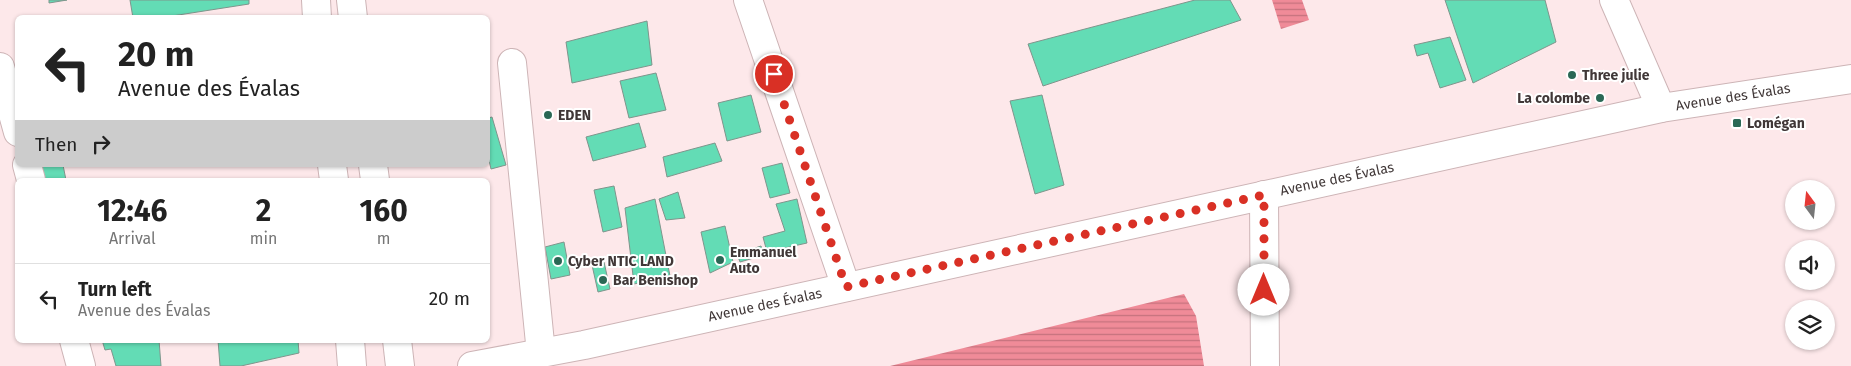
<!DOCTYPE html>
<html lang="en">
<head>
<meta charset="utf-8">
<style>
	:root { --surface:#fff; --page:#f6f6f6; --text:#222; --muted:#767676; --line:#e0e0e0 }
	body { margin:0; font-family:"Fira Sans",sans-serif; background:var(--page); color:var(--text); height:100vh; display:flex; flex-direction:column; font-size:19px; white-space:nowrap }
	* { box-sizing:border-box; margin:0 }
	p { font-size:16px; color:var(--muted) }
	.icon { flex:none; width:28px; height:28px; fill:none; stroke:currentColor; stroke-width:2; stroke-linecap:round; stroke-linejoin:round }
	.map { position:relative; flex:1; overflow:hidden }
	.drawer { position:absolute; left:15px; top:178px; width:475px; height:165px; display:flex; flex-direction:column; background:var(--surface); border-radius:8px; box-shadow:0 1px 4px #0004 }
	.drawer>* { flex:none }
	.banner { position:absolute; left:15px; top:15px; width:475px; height:152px; border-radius:8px; box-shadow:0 1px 4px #0004; background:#fff; color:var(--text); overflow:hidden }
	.needle { width:32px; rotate:345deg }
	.tools { position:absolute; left:1785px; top:180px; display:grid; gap:10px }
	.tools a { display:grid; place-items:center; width:50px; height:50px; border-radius:50%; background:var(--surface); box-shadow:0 1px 4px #0004; font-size:25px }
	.pin { position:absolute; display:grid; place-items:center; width:42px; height:42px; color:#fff; margin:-21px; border:2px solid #fff; border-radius:50%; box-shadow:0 1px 5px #0007 }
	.me { position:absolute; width:55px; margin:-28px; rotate:0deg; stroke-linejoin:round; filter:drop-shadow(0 0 4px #0008) }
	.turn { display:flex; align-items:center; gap:18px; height:105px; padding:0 20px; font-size:22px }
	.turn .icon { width:65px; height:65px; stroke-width:2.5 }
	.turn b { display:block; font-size:35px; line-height:42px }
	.then { display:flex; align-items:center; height:48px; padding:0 20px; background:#0003; gap:10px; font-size:19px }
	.eta { display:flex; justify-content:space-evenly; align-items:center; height:85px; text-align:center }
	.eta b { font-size:30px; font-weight:700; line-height:35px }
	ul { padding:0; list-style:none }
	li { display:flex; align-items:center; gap:15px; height:70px; padding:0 20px; border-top:1px solid var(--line) }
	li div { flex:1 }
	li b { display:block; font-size:19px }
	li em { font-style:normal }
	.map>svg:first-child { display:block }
	.water { fill:url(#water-rules) }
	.building { fill:#63dcb5; stroke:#7f958c }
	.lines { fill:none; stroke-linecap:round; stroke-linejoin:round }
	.minor-casing { stroke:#cdb4b6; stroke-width:30 }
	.minor { stroke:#fff; stroke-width:28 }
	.route { stroke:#d93025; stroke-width:9; stroke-dasharray:0 16.2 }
	.poi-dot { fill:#2a6855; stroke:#fff; stroke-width:2 }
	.labels { text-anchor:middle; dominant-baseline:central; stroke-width:4; stroke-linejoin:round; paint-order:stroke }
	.poi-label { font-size:14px; font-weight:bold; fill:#403737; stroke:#fff; text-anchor:start }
	.street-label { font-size:14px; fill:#403737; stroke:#fff }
</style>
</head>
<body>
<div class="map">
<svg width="1851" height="366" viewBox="0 0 1851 366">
	<defs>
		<pattern id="water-rules" width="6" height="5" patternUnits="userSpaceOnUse" patternTransform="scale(1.25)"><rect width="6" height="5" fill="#f08b98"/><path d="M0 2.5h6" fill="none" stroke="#c4727d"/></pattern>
	</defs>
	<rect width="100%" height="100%" fill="#fde8ea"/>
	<g class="water">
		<polygon points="1272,0 1302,0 1309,20 1281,29"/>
		<polygon points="1184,294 1196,316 1204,366 890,366"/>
	</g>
	<g class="building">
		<polygon points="49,0 67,0 49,3"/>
		<polygon points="130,0 249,0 249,4 159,18 133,18"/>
		<polygon points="1195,0 1230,0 1241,20 1043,86 1028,44"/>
		<polygon points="1445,0 1545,0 1556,42 1473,83"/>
		<polygon points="647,21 652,65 572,83 566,42"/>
		<polygon points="1450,37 1466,80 1440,88 1428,53 1417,56 1414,45"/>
		<polygon points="656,73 666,110 629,118 620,81"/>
		<polygon points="751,95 761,132 727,141 718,103"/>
		<polygon points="1042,95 1064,185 1035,194 1010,101"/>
		<polygon points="492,117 506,165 491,169 488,156 488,118"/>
		<polygon points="639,123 646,147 593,161 586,137"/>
		<polygon points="715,143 722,161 667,177 663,157"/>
		<polygon points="782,163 790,193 770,198 762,168"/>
		<polygon points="34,165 63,165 66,180 39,180"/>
		<polygon points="614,186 622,227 603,232 594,190"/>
		<polygon points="678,192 685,218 666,220 659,199"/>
		<polygon points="655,199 670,276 634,284 625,208"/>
		<polygon points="797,199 807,243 767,252 763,237 785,231 776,204"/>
		<polygon points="725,226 733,262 710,273 701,232"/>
		<polygon points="564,242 570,275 551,279 545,247"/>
		<polygon points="761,246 764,255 740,262 737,254"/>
		<polygon points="604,262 610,289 598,292 592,265"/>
		<polygon points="102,340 159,340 161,366 116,366 111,349 105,350"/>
		<polygon points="218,340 298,340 299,353 241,366 220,366"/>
	</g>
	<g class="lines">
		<defs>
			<g id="minor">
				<polyline points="316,0 317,18"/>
				<polyline points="351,0 353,18"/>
				<polyline points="748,0 846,287"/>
				<polyline points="1614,0 1661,108"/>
				<polyline points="512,63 541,353"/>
				<polyline points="0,67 18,132"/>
				<polyline points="27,165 31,180"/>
				<polyline points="332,165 334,180"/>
				<polyline points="373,165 375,180"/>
				<polyline points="1264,195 1265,366"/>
				<polyline points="74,340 81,366"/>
				<polyline points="350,340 352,366"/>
				<polyline points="397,340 400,366"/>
				<polyline points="472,366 584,345 1661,108 1851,79"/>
			</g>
		</defs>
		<use href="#minor" class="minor-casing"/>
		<use href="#minor" class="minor"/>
	</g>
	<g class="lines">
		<polyline class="route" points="774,74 846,287 1264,195 1264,290"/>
	</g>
	<g class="poi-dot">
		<circle cx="1572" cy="75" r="5"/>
		<circle cx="1600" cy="98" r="5"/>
		<circle cx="548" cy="115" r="5"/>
		<rect x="1732" y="118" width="10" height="10" rx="2.5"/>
		<circle cx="720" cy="260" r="5"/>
		<circle cx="558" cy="261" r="5"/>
		<circle cx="603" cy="280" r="5"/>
	</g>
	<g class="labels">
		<g class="poi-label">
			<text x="1582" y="75">Three julie</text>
			<text x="1590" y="98" text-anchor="end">La colombe</text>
			<text x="558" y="115">EDEN</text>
			<text x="1747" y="123">Lomégan</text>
			<text x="730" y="252">Emmanuel<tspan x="730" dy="16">Auto</tspan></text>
			<text x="568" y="261">Cyber NTIC LAND</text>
			<text x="613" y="280">Bar Benishop</text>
		</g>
		<g class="street-label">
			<text transform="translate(1733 97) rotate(-9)">Avenue des Évalas</text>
			<text transform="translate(1337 179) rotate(-12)">Avenue des Évalas</text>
			<text transform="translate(765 305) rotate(-12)">Avenue des Évalas</text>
		</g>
	</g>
</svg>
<div class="tools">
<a><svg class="needle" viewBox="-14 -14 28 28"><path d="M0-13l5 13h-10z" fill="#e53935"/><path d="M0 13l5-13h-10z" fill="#767676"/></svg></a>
<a><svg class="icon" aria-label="sound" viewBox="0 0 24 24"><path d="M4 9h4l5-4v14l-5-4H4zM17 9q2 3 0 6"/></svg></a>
<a><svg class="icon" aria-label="layers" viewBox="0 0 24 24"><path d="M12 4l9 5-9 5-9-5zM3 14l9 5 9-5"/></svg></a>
</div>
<div class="pin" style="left:774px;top:74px;background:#d93025"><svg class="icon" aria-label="arrive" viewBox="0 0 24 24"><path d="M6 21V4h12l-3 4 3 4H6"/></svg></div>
<svg class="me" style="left:1264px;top:290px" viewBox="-20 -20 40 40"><circle r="19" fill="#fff"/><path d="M0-13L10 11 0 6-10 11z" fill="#d93025"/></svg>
<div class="banner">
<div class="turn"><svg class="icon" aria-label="left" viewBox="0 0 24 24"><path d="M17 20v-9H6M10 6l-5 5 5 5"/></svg><div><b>20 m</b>Avenue des Évalas</div></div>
<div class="then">Then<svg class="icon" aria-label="right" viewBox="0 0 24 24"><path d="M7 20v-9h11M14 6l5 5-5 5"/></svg></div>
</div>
<section class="drawer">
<div class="eta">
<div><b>12:46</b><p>Arrival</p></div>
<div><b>2</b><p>min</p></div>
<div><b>160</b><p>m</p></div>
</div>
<ul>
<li><svg class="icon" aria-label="left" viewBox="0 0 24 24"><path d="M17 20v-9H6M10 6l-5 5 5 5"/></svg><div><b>Turn left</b><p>Avenue des Évalas</p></div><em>20 m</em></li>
</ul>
</section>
</div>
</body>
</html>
